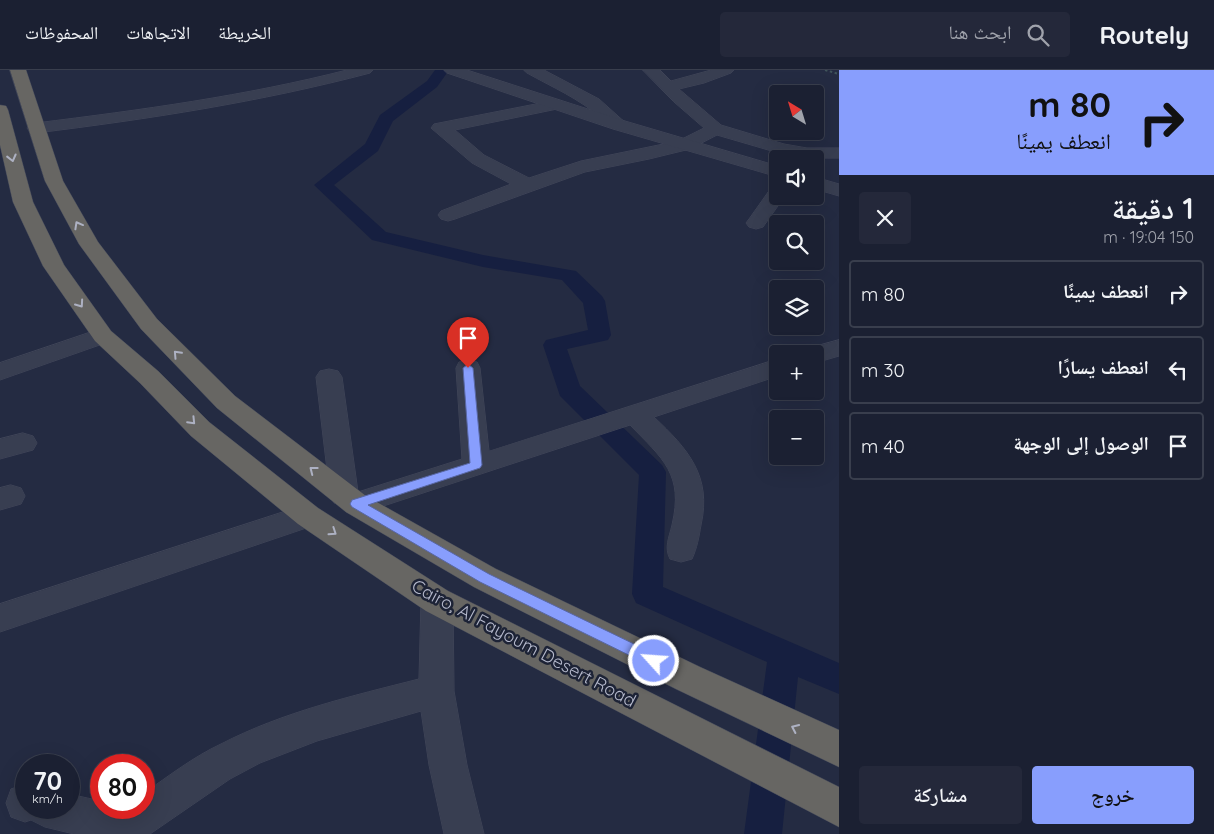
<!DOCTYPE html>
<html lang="ar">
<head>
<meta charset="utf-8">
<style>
	:root { --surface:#1b2032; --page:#24283a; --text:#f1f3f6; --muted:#a0a3ac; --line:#393e4d; --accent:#889efd }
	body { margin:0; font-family:Quicksand,"Noto Naskh Arabic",sans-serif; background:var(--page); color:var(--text); direction:rtl; height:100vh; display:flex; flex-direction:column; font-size:19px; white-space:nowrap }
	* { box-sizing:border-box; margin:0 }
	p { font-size:16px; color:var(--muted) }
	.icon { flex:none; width:28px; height:28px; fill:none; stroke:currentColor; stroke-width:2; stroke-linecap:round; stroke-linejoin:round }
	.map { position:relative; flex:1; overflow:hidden; direction:ltr }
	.drawer { display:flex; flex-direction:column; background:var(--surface); width:375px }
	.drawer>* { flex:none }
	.guide { background:#889efd; color:#111; overflow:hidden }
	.needle { width:32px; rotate:322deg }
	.tools { position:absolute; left:769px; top:15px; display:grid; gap:10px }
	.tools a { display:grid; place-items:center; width:55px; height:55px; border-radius:5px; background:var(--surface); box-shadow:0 5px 20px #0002,0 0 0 1px var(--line); font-size:25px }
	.speed { position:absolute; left:15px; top:684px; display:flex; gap:10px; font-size:25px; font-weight:700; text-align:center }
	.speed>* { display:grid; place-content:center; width:65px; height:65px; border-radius:50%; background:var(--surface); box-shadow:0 5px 20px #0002,0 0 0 1px var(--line); line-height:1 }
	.speed small { font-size:12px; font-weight:400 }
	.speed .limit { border:8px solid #d22; background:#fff; color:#111 }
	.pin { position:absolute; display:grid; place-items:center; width:42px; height:42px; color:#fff; margin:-51px -21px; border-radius:50% 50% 50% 0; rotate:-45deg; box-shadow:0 0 5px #0007 }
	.pin .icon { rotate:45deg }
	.me { position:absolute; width:55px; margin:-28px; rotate:296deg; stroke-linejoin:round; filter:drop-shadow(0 0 4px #0008) }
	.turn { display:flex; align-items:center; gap:18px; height:105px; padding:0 20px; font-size:22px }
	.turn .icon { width:65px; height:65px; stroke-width:2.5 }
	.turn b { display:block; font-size:35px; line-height:42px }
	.round { display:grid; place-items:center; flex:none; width:52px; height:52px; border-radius:5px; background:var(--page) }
	.summary { display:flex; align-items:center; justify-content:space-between; height:85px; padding:0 20px }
	h1 { font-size:30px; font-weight:600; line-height:38px }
	.primary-button { display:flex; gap:10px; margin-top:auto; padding:10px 20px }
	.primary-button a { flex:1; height:58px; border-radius:5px; background:var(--accent); color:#111; font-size:20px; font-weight:600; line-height:58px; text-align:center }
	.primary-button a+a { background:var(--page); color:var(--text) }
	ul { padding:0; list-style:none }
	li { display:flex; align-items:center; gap:15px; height:68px; margin:0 10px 8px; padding:0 10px; border:2px solid var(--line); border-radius:5px }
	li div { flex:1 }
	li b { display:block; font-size:19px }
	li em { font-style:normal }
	header { display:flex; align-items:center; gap:30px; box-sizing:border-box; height:70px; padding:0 25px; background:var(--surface); border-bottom:1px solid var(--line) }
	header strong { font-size:24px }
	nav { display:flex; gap:28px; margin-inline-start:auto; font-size:18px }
	.search { width:350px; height:45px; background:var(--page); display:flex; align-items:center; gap:12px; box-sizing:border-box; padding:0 18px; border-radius:5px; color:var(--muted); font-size:19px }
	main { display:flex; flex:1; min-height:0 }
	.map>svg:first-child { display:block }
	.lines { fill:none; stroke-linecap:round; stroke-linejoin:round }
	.canal { fill:#161f40; fill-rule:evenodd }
	.minor-casing { stroke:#42475a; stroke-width:1 }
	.tertiary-casing { stroke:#42475a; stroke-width:1 }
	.trunk-casing { stroke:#404659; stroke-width:1 }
	.path { stroke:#3f535a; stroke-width:2; stroke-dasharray:2.5 2.5; stroke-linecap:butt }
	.minor { fill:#383e51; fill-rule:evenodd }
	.tertiary { fill:#383e51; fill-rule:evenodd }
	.trunk { fill:#676663; fill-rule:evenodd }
	.oneway { stroke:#adb1c2 }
	.route { fill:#889efd; stroke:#5867a4 }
	.labels { text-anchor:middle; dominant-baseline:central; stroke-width:5; stroke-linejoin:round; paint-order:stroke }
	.street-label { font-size:18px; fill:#b5b9cc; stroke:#1d2336 }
</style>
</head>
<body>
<header>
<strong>Routely</strong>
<div class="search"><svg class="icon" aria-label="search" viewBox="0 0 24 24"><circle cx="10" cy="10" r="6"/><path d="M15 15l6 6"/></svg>ابحث هنا</div>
<nav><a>الخريطة</a><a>الاتجاهات</a><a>المحفوظات</a></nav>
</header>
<main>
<section class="drawer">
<div class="guide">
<div class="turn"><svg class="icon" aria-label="right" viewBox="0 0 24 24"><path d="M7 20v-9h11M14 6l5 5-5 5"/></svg><div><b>80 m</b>انعطف يمينًا</div></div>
</div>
<div class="summary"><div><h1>1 دقيقة</h1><p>150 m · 19:04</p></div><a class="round"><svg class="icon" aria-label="close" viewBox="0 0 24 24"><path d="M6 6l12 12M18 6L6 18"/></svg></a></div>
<ul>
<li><svg class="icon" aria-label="right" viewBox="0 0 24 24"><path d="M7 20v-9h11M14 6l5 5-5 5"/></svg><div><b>انعطف يمينًا</b></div><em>80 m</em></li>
<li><svg class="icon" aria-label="left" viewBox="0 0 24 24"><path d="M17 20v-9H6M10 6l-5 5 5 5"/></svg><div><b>انعطف يسارًا</b></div><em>30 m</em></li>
<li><svg class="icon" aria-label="arrive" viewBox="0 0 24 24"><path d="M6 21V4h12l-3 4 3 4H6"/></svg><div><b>الوصول إلى الوجهة</b></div><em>40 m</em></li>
</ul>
<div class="primary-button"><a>خروج</a><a>مشاركة</a></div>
</section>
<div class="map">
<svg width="839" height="764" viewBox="0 0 839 764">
	<rect width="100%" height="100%" fill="#242b42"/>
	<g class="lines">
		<polygon class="canal" points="435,0 449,0 437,17 393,51 378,81 334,115 386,162 483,185 576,201 602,226 605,231 611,265 608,270 567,279 580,316 662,395 666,402 663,517 839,593 839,624 798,607 782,764 744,764 767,592 636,533 632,524 639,405 560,326 543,275 546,270 588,260 583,233 562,210 483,197 372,170 314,115 365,74 380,45 427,11"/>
		<defs>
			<g id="minor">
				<path d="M347,0h26l-3,3c-110,29 -221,46 -334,60l-6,-1 -3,-4 3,-4 6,-1c105,-13 209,-27 311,-53z"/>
				<path d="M524,0h20l55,29 29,26 -3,4c-11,2 -16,-4 -24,-11 -21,-19 -49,-31 -74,-45z"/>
				<polygon points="643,0 660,0 671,11 711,0 734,0 731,3 704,13 679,19 721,55 784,74 807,78 839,78 839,88 807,88 782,84 717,65 690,79 649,89 585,102 455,149 448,151 441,149 438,145 441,141 511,114 472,93 431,58 434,54 556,30 562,32 564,35 562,38 455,60 484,85 529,108 581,91 678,71 704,58 674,32"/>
				<polygon points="778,116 778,126 785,126 763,157 756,159 749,157 746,153 749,149 771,118"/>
				<polygon points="103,258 111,261 115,266 111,271 0,310 0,293"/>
				<polygon points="839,270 839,286 815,293 815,284 804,284 806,279"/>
				<path d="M778,289v17l-124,41c34,32 58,59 47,108 -2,12 -4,23 -9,34l-11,3 -11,-3c-6,-12 -1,-21 2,-34 12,-51 -9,-66 -42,-100l-274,90 -10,-3 -4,-6 -8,-3 -4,-8 -14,-118 4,-6 9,-2 9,2 4,6 16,115 104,-33 -6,-91 3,-6 9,-2 9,2 3,6 9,83z"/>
				<polygon points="23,363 33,366 37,373 33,380 0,389 0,369"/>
				<polygon points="11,415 21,418 25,426 21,434 0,440 0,418"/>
				<polygon points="308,434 318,438 323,446 318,454 0,562 0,534"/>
				<path d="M437,517l11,4 5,10 1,90 13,74 17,69h-40l-15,-69 -8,-54 -104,30 -57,22 -30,16 -80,55h-76l-29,-7 -14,-7 -6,2 -14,-5 -5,-14 5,-14 14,-5 1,24h43v-14l32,7v7h43v-15c25,-17 49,-36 77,-49 62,-32 131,-48 198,-65l2,-78 5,-10z"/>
			</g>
			<g id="tertiary">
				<polygon points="444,0 467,0 625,51 778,96 778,107 613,59 447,3"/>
				<polygon points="815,107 839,114 839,126 815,119"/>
			</g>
			<g id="trunk">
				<polygon points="10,0 26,0 63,111 98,172 157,249 235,326 366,426 496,499 700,597 839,660 839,697 676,619 474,517 346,442 217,338 141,259 79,174 45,111"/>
				<polygon points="0,35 6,36 8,40 33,132 64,195 111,261 158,301 209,352 318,438 448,521 839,717 839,757 426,541 298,454 191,366 140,313 95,271 43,196 13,132 0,75"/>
			</g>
		</defs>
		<use href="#minor" class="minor-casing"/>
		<use href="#tertiary" class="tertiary-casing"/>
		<use href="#trunk" class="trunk-casing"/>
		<polyline class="path" points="825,0 839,4"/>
		<use href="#minor" class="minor"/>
		<use href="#tertiary" class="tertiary"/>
		<use href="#trunk" class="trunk"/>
	</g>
	<defs><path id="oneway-chevron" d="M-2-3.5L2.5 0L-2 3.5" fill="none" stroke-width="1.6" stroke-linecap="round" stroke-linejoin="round" transform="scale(1.25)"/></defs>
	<g class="oneway">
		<use href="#oneway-chevron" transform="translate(12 88) rotate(76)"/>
		<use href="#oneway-chevron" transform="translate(78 155) rotate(-119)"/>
		<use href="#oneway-chevron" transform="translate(80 234) rotate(55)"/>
		<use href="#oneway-chevron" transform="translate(177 284) rotate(-133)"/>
		<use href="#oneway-chevron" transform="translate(192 351) rotate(46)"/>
		<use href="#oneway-chevron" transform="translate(313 400) rotate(-142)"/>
		<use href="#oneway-chevron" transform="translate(333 462) rotate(34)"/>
		<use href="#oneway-chevron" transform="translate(795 658) rotate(-155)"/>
	</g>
	<polygon class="route" points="468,294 473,298 482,395 480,398 368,435 489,504 659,586 661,591 659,595 654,597 649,595 480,512 352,437 350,434 352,430 470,393 463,298"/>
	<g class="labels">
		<g class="street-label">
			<text transform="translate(524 573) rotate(28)">Cairo, Al Fayoum Desert Road</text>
		</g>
	</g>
</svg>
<div class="tools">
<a><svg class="needle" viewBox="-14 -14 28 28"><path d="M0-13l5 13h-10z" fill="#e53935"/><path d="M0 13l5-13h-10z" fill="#a0a3ac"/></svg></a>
<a><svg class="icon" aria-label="sound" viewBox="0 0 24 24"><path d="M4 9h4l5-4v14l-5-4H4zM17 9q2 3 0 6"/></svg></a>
<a><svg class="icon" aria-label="search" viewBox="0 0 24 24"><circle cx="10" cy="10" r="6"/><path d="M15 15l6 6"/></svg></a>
<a><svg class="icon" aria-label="layers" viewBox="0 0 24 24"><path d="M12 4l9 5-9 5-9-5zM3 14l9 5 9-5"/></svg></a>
<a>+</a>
<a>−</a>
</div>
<div class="speed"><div>70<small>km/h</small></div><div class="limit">80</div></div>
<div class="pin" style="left:468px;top:298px;background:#d93025"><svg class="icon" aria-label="arrive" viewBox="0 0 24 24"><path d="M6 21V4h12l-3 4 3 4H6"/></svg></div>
<svg class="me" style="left:654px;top:591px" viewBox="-20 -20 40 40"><circle r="17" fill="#889efd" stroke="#fff" stroke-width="3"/><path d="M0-11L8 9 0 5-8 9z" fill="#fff"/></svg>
</div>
</main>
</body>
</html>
